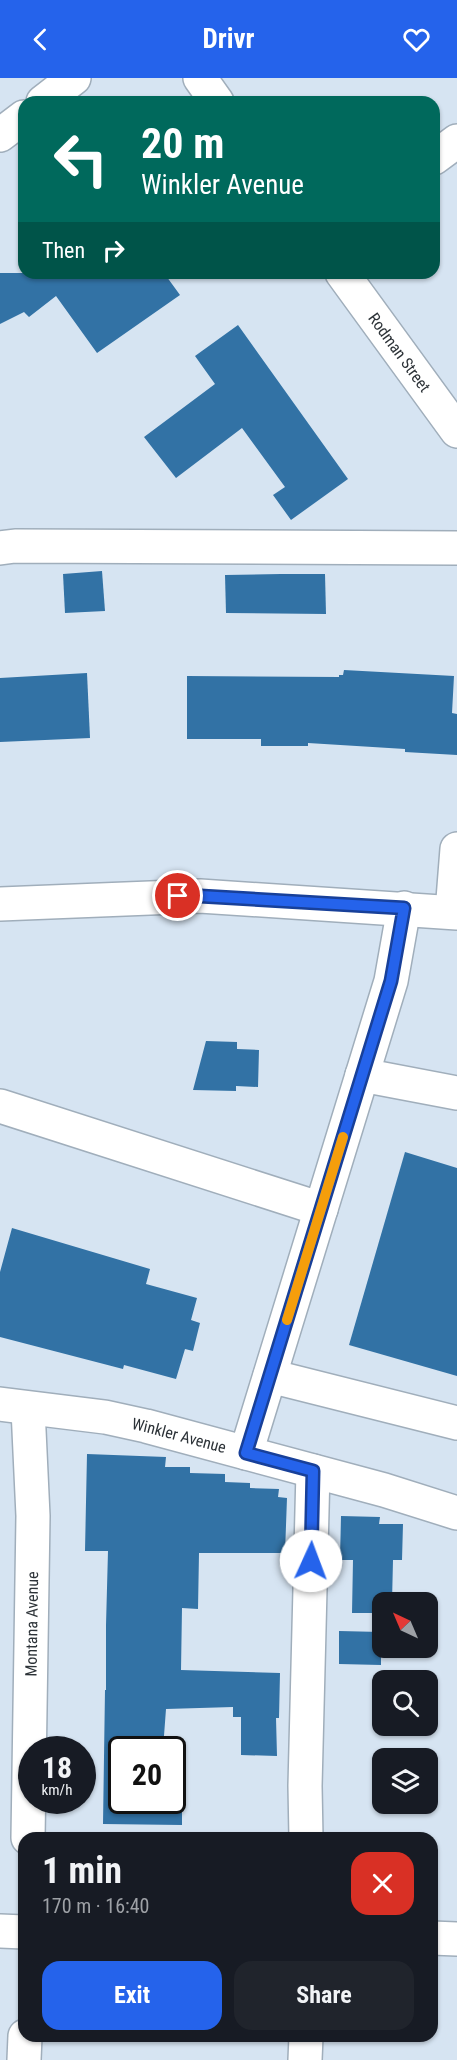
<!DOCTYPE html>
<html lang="en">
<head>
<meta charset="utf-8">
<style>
	:root { --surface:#171b24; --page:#20242c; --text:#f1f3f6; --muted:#9ea1a6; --accent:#2563eb }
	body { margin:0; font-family:"Roboto Condensed",sans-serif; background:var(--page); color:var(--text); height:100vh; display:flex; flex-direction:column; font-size:22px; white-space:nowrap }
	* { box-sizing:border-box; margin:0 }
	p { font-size:20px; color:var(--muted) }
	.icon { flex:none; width:33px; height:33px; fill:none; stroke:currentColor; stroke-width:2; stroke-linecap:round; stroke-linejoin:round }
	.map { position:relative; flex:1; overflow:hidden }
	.drawer { position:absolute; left:18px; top:1754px; width:420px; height:210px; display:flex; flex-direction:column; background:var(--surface); border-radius:18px; box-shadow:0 2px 4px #0004 }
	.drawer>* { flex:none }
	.hud { position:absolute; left:18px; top:18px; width:422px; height:183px; border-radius:18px; box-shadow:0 2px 4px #0004; background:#00695c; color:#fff; overflow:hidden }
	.needle { width:39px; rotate:316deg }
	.tools { position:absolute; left:372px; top:1514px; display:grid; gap:12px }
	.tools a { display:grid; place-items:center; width:66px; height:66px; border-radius:12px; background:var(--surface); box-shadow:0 2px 4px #0004; font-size:30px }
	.speed { position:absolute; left:18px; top:1658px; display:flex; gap:12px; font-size:30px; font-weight:700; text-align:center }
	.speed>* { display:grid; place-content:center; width:78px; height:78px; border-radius:50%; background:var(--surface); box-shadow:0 2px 4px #0004; line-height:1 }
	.speed small { font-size:15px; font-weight:400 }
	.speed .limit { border:3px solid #111; border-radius:9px; background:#fff; color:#111 }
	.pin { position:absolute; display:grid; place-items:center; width:51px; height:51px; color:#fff; margin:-26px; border:3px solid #fff; border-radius:50%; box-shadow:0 2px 6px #0007 }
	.me { position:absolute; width:66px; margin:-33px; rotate:2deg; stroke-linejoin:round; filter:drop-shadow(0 0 4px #0008) }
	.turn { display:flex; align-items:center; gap:21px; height:126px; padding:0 24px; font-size:27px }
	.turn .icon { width:78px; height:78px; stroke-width:2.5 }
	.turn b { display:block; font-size:42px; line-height:51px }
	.then { display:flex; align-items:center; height:57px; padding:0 24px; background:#0003; gap:12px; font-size:22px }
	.round { display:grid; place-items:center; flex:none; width:63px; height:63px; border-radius:18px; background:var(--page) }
	.head { display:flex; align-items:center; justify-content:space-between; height:102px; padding:0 24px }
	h1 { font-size:36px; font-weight:700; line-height:45px }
	.primary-button { display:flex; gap:12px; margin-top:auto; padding:12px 24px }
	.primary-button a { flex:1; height:69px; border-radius:18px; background:var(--accent); color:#fff; font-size:24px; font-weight:700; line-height:69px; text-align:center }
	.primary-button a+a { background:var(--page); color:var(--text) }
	header { display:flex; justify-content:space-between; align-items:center; height:78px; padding:0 24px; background:var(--accent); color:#fff; font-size:27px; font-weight:700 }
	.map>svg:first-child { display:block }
	.building { fill:#3272a5 }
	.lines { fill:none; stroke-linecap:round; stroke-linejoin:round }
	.minor-casing { stroke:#a0aebb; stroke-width:36 }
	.major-casing { stroke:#a0aebb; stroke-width:36 }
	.minor { stroke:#fff; stroke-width:33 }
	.major { stroke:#fff; stroke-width:33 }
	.route-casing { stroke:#184099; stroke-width:15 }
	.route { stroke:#2563eb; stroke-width:10 }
	.slow { stroke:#f59e0b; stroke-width:10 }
	.labels { text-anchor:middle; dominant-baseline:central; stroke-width:6; stroke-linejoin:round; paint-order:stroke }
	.street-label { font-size:16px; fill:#2d3338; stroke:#fff }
</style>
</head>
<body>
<header><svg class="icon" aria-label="back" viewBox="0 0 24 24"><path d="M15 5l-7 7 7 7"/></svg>Drivr<svg class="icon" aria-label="heart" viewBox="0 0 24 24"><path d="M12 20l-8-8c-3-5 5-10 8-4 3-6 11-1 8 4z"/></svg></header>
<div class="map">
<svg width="457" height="1982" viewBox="0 0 457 1982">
	<rect width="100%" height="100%" fill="#d6e4f2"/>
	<g class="building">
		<polygon points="0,195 164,195 180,217 97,275 56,218 29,239 24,234 0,246"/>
		<polygon points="238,247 348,401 291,442 273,417 285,409 242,350 176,400 144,359 215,306 195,278"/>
		<polygon points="102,493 105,533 65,535 63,496"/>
		<polygon points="281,496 325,496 326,536 226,535 225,497"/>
		<polygon points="344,592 454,598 452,635 457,636 457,677 405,674 405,671 308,665 308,668 261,668 261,661 187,661 187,598 339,599 339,597 343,597"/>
		<polygon points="87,595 90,660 0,664 0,600"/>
		<polygon points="206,963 237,964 237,971 259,972 258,1009 236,1008 236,1013 193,1012"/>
		<polygon points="405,1074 457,1090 457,1298 349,1267"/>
		<polygon points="12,1150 150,1191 146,1206 197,1220 191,1242 200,1245 193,1273 185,1271 176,1301 124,1287 123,1291 0,1259 0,1194"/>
		<polygon points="87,1376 166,1379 165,1389 190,1389 190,1395 225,1396 225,1404 250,1405 250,1410 279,1411 278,1419 287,1420 285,1475 199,1475 198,1531 182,1530 181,1592 280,1595 279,1640 276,1640 277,1678 241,1677 241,1639 233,1639 233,1629 166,1631 163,1671 122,1671 122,1722 172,1722 172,1699 182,1700 182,1747 103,1746 105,1612 106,1612 106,1547 108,1473 85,1473"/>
		<polygon points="341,1438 380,1439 379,1446 403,1446 402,1482 393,1482 392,1524 382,1524 382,1535 352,1535 353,1482 340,1482"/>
		<polygon points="339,1553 381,1554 381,1587 339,1586"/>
	</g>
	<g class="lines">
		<defs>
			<g id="minor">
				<polyline points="200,0 217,24"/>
				<polyline points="43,24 74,0"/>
				<polyline points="0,57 24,39"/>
				<polyline points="434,80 457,63"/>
				<path id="s1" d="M342,195l115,158"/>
				<polyline points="0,470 15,468 457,470"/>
				<polyline points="452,834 457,771"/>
				<polyline points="362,997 457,1015"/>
				<polyline points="0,1028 321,1131"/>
				<polyline points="270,1298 457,1345"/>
				<path id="s2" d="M0,1326l105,13 41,9 238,64 73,23"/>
				<polyline points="246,1375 391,903 404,830"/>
				<path id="s3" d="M28,1760l5,-322 -5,-107"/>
				<polyline points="306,1760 305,1708 313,1393"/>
				<polyline points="0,1853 24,1854"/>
				<polyline points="432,1860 457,1861"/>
				<polyline points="24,1982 25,1958"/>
				<polyline points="305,1982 306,1958"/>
			</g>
			<polyline id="major" points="0,826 200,818 457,835"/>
		</defs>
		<use href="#minor" class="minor-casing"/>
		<use href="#major" class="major-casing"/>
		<use href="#minor" class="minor"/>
		<use href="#major" class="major"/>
	</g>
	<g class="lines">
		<defs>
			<polyline id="route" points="178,818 200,818 404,830 391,903 246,1375 313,1393 311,1483"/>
		</defs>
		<use href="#route" class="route-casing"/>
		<use href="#route" class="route"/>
		<polyline class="slow" points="287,1242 343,1059"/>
	</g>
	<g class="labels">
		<g class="street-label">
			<text stroke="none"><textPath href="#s1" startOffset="98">Rodman Street</textPath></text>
			<text stroke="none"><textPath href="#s2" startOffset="182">Winkler Avenue</textPath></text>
			<text stroke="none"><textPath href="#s3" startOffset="214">Montana Avenue</textPath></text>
		</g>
	</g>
</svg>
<div class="tools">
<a><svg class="needle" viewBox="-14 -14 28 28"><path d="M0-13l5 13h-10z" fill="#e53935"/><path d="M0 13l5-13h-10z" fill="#9ea1a6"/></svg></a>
<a><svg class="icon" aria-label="search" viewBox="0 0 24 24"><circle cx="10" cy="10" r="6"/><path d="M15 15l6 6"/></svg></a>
<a><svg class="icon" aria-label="layers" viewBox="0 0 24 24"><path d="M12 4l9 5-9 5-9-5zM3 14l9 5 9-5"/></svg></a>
</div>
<div class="speed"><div>18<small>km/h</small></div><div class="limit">20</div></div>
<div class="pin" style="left:178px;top:818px;background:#d93025"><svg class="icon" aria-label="arrive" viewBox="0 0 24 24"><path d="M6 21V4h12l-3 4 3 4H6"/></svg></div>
<svg class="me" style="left:311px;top:1483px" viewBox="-20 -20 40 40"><circle r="19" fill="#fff"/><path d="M0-13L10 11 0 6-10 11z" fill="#2563eb"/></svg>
<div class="hud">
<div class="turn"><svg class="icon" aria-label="left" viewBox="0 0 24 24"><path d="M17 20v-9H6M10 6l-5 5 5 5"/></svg><div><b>20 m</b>Winkler Avenue</div></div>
<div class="then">Then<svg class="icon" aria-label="right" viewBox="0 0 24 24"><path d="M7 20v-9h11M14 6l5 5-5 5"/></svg></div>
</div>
<section class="drawer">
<div class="head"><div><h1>1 min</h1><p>170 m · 16:40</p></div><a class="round" style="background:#d93025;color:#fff"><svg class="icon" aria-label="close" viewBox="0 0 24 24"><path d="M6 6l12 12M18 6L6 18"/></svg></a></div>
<div class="primary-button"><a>Exit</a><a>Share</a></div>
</section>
</div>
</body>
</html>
